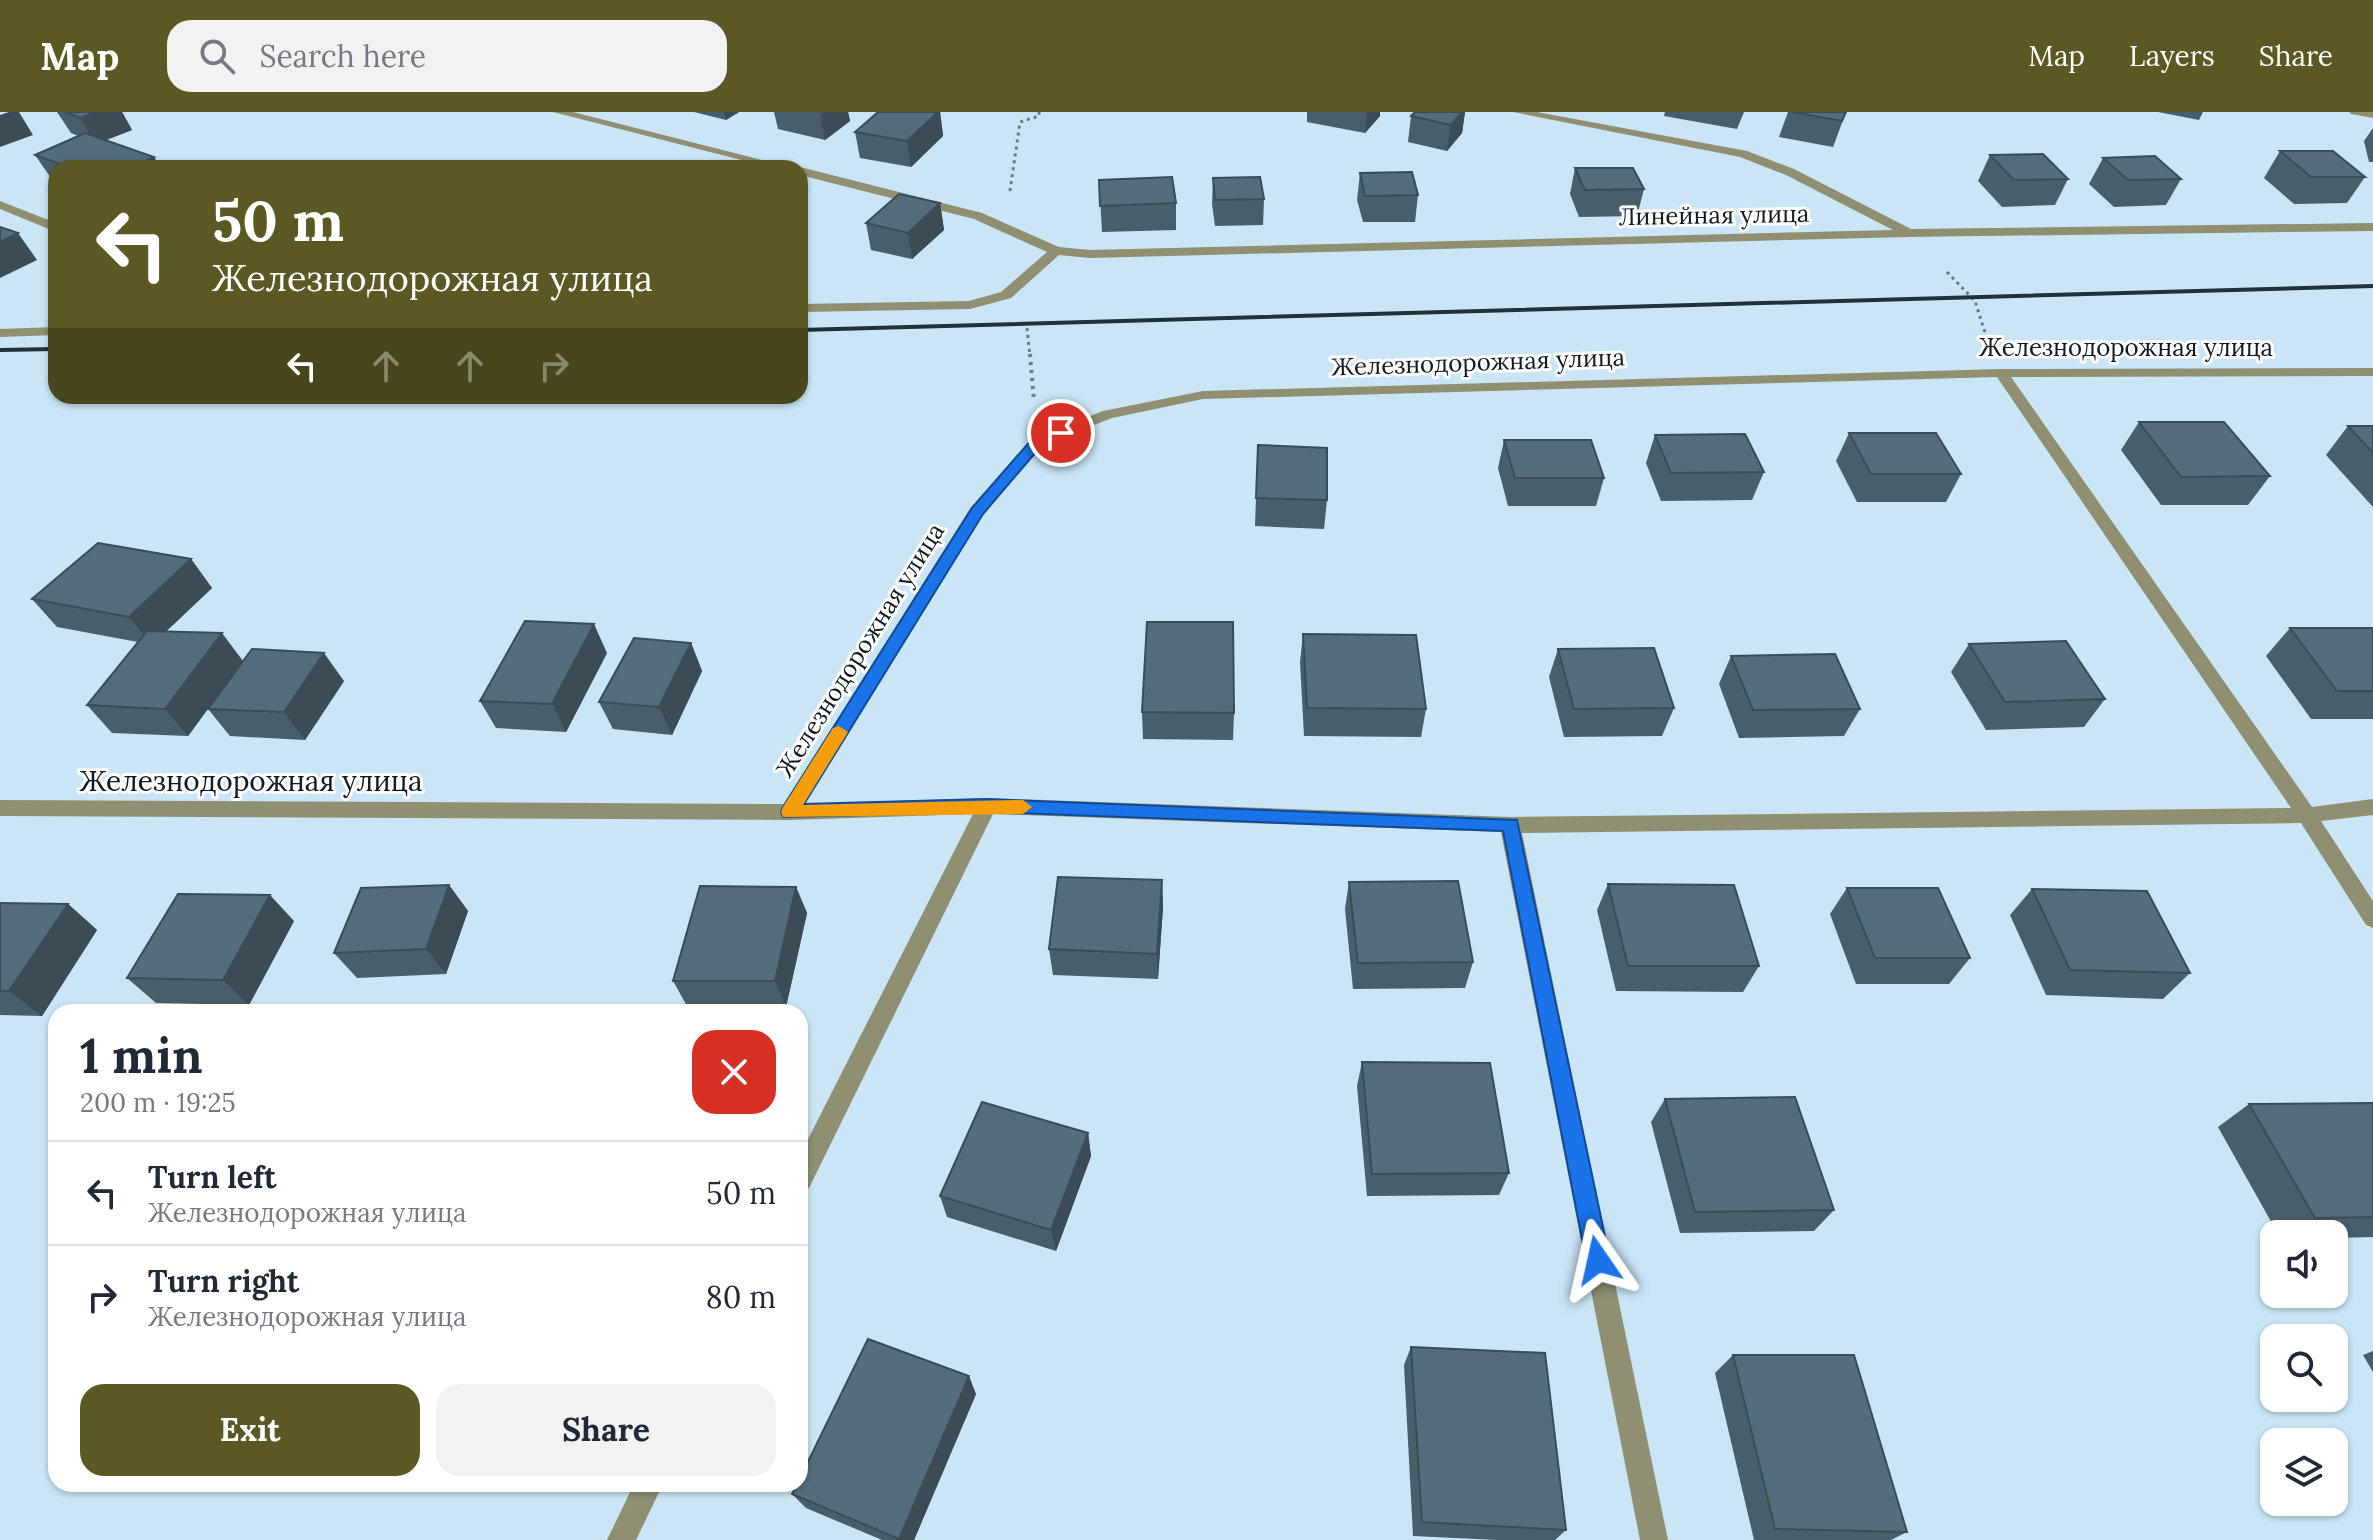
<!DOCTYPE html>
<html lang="en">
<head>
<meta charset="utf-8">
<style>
	:root { --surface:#fff; --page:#f2f2f3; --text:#1f2937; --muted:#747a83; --line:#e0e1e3; --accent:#5b5824 }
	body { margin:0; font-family:Lora,serif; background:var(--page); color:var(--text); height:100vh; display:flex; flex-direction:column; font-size:30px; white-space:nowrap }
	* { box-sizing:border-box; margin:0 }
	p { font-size:26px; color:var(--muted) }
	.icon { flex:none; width:44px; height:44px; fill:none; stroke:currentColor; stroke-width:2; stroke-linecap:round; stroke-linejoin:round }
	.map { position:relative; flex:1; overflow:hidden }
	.side { position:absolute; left:48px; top:892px; width:760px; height:488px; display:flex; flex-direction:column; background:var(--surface); border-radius:24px; box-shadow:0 2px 6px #0004 }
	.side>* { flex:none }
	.guide { position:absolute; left:48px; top:48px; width:760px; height:244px; border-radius:24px; box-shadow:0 2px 6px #0004; background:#5b5824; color:#fff; overflow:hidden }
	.buttons { position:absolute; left:2260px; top:1108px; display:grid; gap:16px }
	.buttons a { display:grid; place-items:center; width:88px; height:88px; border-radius:16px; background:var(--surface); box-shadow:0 2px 6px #0004; font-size:40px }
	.pin { position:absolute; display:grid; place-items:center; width:68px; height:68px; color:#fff; margin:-34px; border:4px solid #fff; border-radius:50%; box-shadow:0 2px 8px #0007 }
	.me { position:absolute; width:88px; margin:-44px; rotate:349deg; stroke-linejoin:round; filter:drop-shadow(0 0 6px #0008) }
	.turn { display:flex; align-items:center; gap:28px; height:168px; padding:0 32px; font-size:36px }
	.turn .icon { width:104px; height:104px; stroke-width:2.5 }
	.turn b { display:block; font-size:56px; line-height:68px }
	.lanes { display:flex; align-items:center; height:76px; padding:0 32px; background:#0003; justify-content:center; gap:40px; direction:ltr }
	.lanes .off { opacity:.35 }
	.round { display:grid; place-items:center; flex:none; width:84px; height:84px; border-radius:24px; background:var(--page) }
	.headline { display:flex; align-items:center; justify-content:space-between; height:136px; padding:0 32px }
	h1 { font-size:48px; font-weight:700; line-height:60px }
	.action { display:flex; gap:16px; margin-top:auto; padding:16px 32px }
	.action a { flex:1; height:92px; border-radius:24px; background:var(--accent); color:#fff; font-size:32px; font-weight:700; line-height:92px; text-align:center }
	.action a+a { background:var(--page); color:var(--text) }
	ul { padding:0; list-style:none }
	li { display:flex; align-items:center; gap:24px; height:104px; padding:0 32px; border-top:2px solid var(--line) }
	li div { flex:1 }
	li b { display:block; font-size:30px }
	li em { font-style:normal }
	header { display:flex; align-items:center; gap:48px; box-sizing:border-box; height:112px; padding:0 40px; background:var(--accent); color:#fff }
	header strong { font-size:38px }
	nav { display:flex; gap:44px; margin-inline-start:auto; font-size:28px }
	.search { width:560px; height:72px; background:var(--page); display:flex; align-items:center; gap:20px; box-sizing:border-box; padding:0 28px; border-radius:24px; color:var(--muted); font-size:30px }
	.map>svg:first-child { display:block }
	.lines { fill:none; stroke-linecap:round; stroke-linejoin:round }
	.path-far1 { stroke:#687b86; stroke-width:3; stroke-dasharray:3 4; stroke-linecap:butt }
	.path { stroke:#687b86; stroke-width:4; stroke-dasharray:3 5; stroke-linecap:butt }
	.minor { fill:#908f72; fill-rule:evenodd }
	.rail { stroke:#243037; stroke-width:4 }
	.wall { fill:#485e6b }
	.shaded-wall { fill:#3b4c57 }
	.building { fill:#546d7c; stroke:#3b4c57; stroke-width:2 }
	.route { fill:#1a73e8; stroke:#114b97; stroke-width:2 }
	.slow { fill:#f59e0b }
	.labels { text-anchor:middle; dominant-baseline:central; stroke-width:6; stroke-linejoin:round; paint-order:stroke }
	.far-street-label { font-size:24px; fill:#0f191f; stroke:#fff }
	.street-label { font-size:28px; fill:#0f191f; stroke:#fff }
</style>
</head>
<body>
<header>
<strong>Map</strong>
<div class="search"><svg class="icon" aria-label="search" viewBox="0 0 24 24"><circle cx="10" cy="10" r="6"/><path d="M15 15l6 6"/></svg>Search here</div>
<nav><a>Map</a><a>Layers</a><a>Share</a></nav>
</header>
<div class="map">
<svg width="2373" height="1428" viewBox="0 0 2373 1428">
	<rect width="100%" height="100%" fill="#c9e5f6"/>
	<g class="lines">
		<g class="path-far1">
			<polyline points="1010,79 1020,10 1039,4 1039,0"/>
			<polyline points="1947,160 1975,189 1987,227"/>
			<polyline points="1027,216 1030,244"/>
		</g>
		<polyline class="path" points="1030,242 1034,289"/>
		<g class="minor">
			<polygon points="553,0 573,0 794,56 773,56"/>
			<polygon points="1513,0 1537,0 1747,39 1794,57 1911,117 2373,111 2373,119 1908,125 1090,146 1059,143 1011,186 970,197 800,200 800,192 969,189 1001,180 1047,140 974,107 800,63 798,56 800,55 982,101 1059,135 1090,138 1893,118 1786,63 1740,45"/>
			<polygon points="2349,0 2373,0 2373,6 2351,2"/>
			<polygon points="0,89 56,111 56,120 0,97"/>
			<polygon points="56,215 56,223 0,225 0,217"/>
			<path d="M2373,256v8l-362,1 301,430 61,-8v16l-52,6 52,80v27l-7,-3 -65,-102 -779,10 146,707h-28l-139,-708 -508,-18 -184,374 -9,3v-36l173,-341 -183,6 -790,-4v-16l784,4 187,-297 61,-68 71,-28 100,-20 798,-22zM1997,265l294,431 -781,9 -523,-19 -182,6 178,-290 59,-69 70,-27 91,-19z"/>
			<polygon points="634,1372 663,1372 636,1428 607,1428"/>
		</g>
		<g class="rail">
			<polyline points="800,218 2373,174"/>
			<polyline points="0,238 56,237"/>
		</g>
	</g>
	<g class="wall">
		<polygon points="57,0 122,0 132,18 106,28 154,45 161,56 56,56 56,70 53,69 35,43 78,24 71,21"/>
		<polygon points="694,0 739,0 726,8"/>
		<polygon points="774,0 848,0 850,9 825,28 778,17"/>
		<polygon points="878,0 940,0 943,24 911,55 860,46 855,20"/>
		<polygon points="1307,0 1380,0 1380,4 1365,21 1307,10"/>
		<polygon points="1465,0 1462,21 1447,39 1408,30 1411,4"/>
		<polygon points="1665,0 1744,0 1737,17 1664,4"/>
		<polygon points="1788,0 1846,0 1833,35 1779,25"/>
		<polygon points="2158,0 2203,0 2199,8"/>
		<polygon points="2373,16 2373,50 2369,50 2364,29"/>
		<polygon points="2280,39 2365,65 2347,91 2294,92 2264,66"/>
		<polygon points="1990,43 2068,67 2055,93 2002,95 1978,69"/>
		<polygon points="2103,46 2181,67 2166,93 2114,95 2089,72"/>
		<polygon points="1575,56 1644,77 1637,104 1579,105 1570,82"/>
		<polygon points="1360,61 1418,83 1415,110 1363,110 1357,88"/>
		<polygon points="1213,66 1264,87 1263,113 1215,114 1212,92"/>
		<polygon points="1099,68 1176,91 1176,118 1102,120"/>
		<polygon points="940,91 944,118 912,147 871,138 866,111"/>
		<polygon points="2139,310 2270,364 2248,393 2161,393 2121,338"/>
		<polygon points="2348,314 2373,314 2373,395 2326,343"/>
		<polygon points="1849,321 1961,362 1946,390 1857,390 1836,349"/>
		<polygon points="1655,323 1764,360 1752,388 1661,389 1646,351"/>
		<polygon points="1504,328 1604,366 1596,394 1508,394 1498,356"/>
		<polygon points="1258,333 1327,388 1324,417 1255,414"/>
		<polygon points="191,447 212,476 166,519 243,549 344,569 305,628 230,624 208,597 188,624 112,621 87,593 138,530 57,515 32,487"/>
		<polygon points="2290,516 2373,516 2373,607 2311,607 2266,544"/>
		<polygon points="1303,522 1426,597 1421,625 1304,624 1300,550"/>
		<polygon points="691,531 702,559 672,623 613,617 599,590"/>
		<polygon points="1969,532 2105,587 2084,615 1986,618 1951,560"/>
		<polygon points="1558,537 1674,596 1662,624 1564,625 1549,565"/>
		<polygon points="607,541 566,620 496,616 480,589"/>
		<polygon points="1731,544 1860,597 1844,624 1739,626 1719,572"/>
		<polygon points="1142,600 1234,601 1233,628 1143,627"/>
		<polygon points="1162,768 1163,795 1158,867 1053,863 1049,837"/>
		<polygon points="1349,770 1473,850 1465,876 1353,877 1345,797"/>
		<polygon points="1608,772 1759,854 1743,880 1616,879 1597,798"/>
		<polygon points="449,773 468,799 446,862 357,866 334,841"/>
		<polygon points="796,775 807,801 786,895 687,894 673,869"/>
		<polygon points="1847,776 1970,846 1949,872 1856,872 1830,802"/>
		<polygon points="2032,777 2190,861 2163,887 2046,883 2010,803"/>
		<polygon points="0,791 68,792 97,818 42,904 0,903"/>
		<polygon points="294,809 249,893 156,891 127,866"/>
		<polygon points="1362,950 1509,1061 1499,1083 1367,1084 1357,974"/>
		<polygon points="1665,987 1834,1098 1814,1119 1680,1121 1651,1010"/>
		<polygon points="2373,991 2373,1125 2334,1126 2334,1122 2278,1122 2218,1015 2249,992"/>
		<polygon points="1088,1021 1091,1044 1056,1139 947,1105 940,1084"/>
		<polygon points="1411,1235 1566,1418 1555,1428 1498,1428 1413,1424 1404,1253"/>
		<polygon points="2373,1239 2373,1260 2363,1243"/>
		<polygon points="1733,1243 1907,1420 1891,1428 1754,1428 1715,1261"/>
		<polygon points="976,1282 914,1428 882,1428 806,1396 792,1382"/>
	</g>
	<g class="shaded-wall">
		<polygon points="9,0 19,0 33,23 0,35 0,3"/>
		<polygon points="97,0 122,0 132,18 96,32 80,6"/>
		<polygon points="724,0 739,0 726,8"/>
		<polygon points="822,0 848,0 850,9 825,28 820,2"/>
		<polygon points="938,0 940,0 943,24 911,55 907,29"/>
		<polygon points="1367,0 1380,0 1380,4 1365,21"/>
		<polygon points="1462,0 1465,0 1462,21 1447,39 1451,13"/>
		<polygon points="154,45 161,56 129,56"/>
		<polygon points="940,91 944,118 912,147 908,121"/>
		<polygon points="18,121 37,148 0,166 0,130"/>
		<polygon points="191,447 212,476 152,533 129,505"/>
		<polygon points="594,512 607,541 566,620 552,592"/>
		<polygon points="222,521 243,549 188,624 165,597"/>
		<polygon points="691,531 702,559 672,623 659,595"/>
		<polygon points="324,541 344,569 305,628 284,600"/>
		<polygon points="1162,768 1163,795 1158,867 1157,842"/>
		<polygon points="449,773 468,799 446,862 426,837"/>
		<polygon points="796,775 807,801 786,895 775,869"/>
		<polygon points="270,783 294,809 249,893 223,868"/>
		<polygon points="68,792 97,818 42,904 9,879"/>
		<polygon points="1088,1021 1091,1044 1056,1139 1051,1118"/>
		<polygon points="969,1264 976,1282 914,1428 900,1428 899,1427"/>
	</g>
	<g class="building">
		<polygon points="65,0 97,0 80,6"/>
		<polygon points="878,0 938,0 907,29 855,20"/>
		<polygon points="1415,0 1462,0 1451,13 1411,4"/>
		<polygon points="1792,0 1846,0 1842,9"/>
		<polygon points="85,21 154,45 129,56 71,56 35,43"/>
		<polygon points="2280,39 2333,39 2365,65 2311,65"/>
		<polygon points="2043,42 2068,67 2014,68 1990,43"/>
		<polygon points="2155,44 2181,67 2128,68 2103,46"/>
		<polygon points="1575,56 1633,56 1644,77 1585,78"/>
		<polygon points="1412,60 1418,83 1365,84 1360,61"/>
		<polygon points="1172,65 1176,91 1100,94 1099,68"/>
		<polygon points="1260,65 1264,87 1215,88 1213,66"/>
		<polygon points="899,82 940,91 908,121 866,111"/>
		<polygon points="0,115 18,121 0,130"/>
		<polygon points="2139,310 2224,310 2270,364 2181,365"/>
		<polygon points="2348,314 2373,314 2373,341"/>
		<polygon points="1849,321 1936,321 1961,362 1871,362"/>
		<polygon points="1745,322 1764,360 1671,361 1655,323"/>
		<polygon points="1504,328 1591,328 1604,366 1515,366"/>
		<polygon points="1258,333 1327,336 1327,388 1256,386"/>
		<polygon points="98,431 191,447 129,505 32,487"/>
		<polygon points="525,509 594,512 552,592 480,589"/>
		<polygon points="1147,510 1233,510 1234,601 1142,600"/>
		<polygon points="2290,516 2373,516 2373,579 2337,579"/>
		<polygon points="147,519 222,521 165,597 87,593"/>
		<polygon points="1303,522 1416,523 1426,597 1307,596"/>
		<polygon points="634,526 691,531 659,595 599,590"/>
		<polygon points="2066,529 2105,587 2005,590 1969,532"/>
		<polygon points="1654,536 1674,596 1574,597 1558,537"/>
		<polygon points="252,537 324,541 284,600 208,597"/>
		<polygon points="1835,542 1860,597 1753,598 1731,544"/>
		<polygon points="1058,765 1162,768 1157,842 1049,837"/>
		<polygon points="1458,769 1473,850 1358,851 1349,770"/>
		<polygon points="1608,772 1734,773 1759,854 1628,854"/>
		<polygon points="449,773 426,837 334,841 361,776"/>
		<polygon points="700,774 796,775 775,869 673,869"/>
		<polygon points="1847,776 1938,776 1970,846 1875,846"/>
		<polygon points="2032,777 2147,779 2190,861 2070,858"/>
		<polygon points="178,782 270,783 223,868 127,866"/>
		<polygon points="0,791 68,792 9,879 0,879"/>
		<polygon points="1362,950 1490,951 1509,1061 1372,1062"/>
		<polygon points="1795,985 1834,1098 1695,1100 1665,987"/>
		<polygon points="982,990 1088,1021 1051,1118 940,1084"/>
		<polygon points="2373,991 2373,1105 2315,1106 2249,992"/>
		<polygon points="868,1227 969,1264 899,1427 792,1382 797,1372 800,1372 800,1366"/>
		<polygon points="1411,1235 1545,1241 1566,1418 1422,1410"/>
		<polygon points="1733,1243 1854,1243 1907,1420 1775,1417"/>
	</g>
	<polygon class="route" points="1061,316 1068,321 1065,324 1042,333 983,402 804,692 987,687 1517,708 1610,1148 1606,1156 1598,1159 1590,1156 1586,1148 1503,719 987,700 783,705 781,700 783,695 972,396 1032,327"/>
	<polygon class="slow" points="839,614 848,620 803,693 1023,688 1032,695 1023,702 783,705 781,700 783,695 833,616"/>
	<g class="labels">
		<g class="far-street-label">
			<text transform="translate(1714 103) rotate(-1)">Линейная улица</text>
			<text x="2126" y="235">Железнодорожная улица</text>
			<text transform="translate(1478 250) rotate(-2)">Железнодорожная улица</text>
			<text transform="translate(860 538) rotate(-58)">Железнодорожная улица</text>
		</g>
		<g class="street-label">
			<text x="251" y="669">Железнодорожная улица</text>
		</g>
	</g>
</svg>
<div class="buttons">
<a><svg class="icon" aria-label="sound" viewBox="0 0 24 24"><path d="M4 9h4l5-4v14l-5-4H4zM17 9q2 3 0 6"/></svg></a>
<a><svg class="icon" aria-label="search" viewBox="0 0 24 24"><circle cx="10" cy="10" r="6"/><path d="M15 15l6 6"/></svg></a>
<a><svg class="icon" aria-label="layers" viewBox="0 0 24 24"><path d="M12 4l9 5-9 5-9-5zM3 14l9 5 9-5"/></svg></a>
</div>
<div class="pin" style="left:1061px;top:321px;background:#d93025"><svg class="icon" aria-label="arrive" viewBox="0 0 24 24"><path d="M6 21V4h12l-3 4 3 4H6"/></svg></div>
<svg class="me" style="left:1598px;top:1148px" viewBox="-20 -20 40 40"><path d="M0-17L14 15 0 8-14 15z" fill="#1a73e8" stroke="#fff" stroke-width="4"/></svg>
<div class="guide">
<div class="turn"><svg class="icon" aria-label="left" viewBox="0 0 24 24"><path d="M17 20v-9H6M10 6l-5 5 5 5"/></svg><div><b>50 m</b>Железнодорожная улица</div></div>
<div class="lanes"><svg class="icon" aria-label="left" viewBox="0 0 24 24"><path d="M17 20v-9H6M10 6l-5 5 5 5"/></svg><svg class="icon off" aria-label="ahead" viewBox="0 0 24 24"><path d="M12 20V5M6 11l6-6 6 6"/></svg><svg class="icon off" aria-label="ahead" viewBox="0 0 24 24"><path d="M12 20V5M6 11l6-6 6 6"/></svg><svg class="icon off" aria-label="right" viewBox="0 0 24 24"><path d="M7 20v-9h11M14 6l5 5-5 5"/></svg></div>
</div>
<section class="side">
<div class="headline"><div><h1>1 min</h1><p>200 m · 19:25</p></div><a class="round" style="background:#d93025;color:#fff"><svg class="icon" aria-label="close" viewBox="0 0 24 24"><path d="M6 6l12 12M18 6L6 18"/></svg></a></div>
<ul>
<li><svg class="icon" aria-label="left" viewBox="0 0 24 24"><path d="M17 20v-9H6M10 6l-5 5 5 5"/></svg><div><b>Turn left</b><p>Железнодорожная улица</p></div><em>50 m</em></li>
<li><svg class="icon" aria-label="right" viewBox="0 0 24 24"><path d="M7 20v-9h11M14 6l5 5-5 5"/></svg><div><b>Turn right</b><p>Железнодорожная улица</p></div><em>80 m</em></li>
</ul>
<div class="action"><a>Exit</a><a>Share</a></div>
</section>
</div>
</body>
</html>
